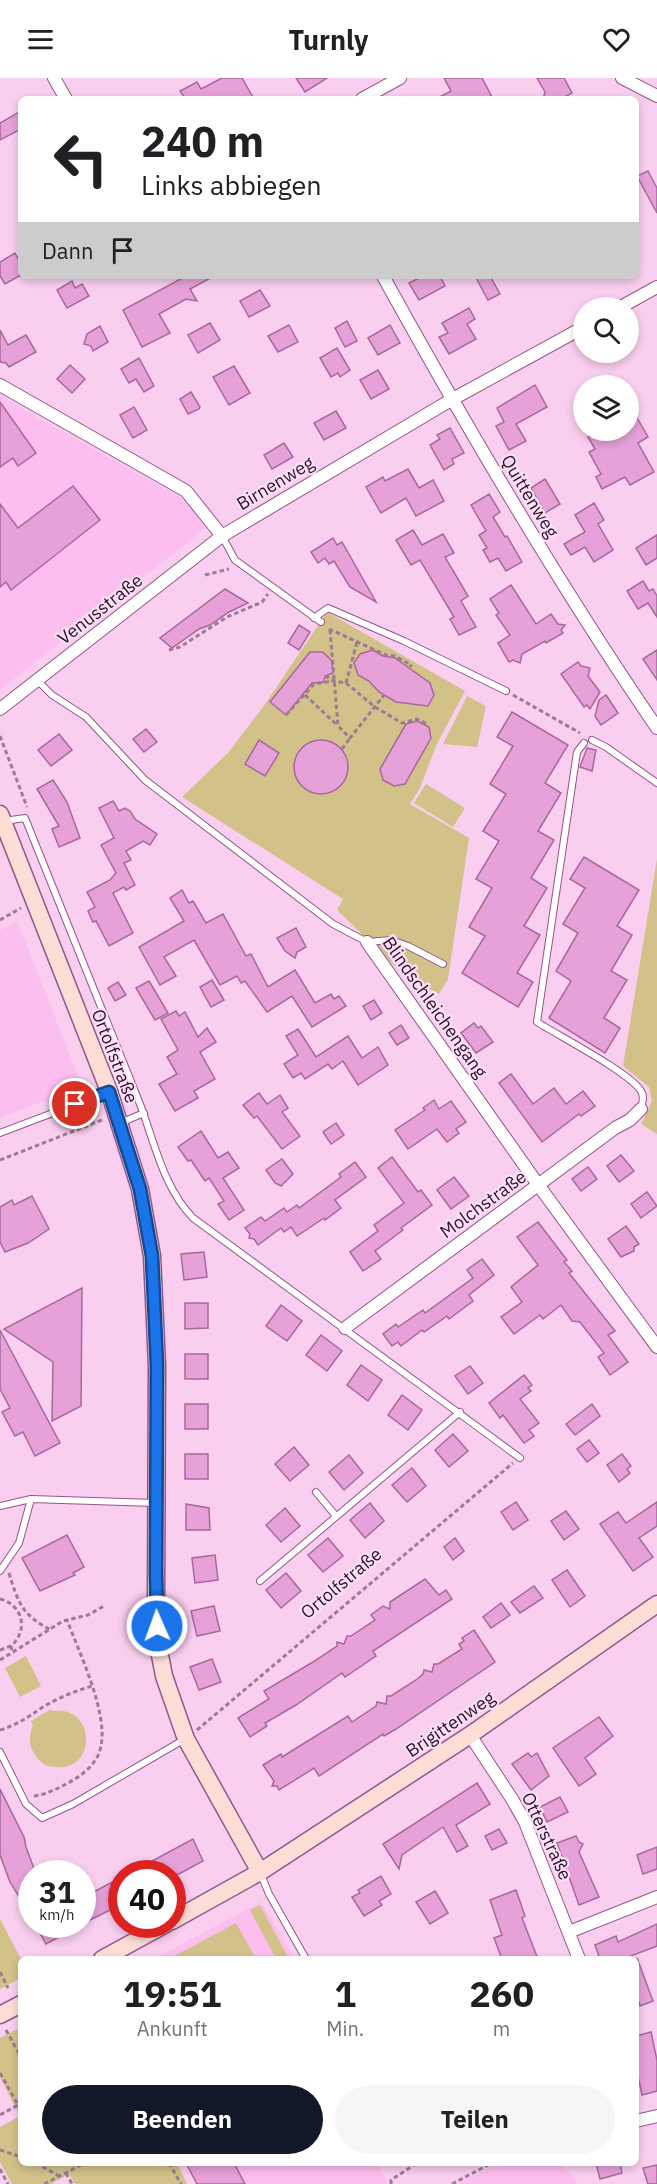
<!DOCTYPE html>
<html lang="de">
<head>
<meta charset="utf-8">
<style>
	:root { --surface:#fff; --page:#f6f6f6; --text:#202124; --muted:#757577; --accent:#111827 }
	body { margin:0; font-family:"IBM Plex Sans",sans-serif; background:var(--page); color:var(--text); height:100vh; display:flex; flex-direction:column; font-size:22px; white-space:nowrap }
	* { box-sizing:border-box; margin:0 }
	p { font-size:20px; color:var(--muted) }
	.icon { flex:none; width:33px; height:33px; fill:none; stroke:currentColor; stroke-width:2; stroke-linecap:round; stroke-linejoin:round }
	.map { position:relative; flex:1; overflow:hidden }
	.drawer { position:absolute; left:18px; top:1878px; width:621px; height:210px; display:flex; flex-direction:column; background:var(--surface); border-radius:9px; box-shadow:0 3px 9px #0003 }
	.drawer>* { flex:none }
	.banner { position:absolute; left:18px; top:18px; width:621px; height:183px; border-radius:9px; box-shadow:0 3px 9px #0003; background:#fff; color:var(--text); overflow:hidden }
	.buttons { position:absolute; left:573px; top:219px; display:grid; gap:12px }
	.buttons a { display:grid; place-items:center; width:66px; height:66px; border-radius:50%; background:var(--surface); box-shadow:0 3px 9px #0003; font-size:30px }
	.speed { position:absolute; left:18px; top:1782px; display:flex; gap:12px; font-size:30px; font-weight:700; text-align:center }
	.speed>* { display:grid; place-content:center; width:78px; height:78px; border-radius:50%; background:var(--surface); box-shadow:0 3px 9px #0003; line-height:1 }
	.speed small { font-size:15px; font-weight:400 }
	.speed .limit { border:9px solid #d22; background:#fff; color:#111 }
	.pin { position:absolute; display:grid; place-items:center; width:51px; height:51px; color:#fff; margin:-26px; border:3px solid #fff; border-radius:50%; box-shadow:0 2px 6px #0007 }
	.me { position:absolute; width:66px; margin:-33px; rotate:358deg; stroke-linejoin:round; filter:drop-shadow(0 0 4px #0008) }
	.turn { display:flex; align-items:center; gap:21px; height:126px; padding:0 24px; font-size:27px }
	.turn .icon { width:78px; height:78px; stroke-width:2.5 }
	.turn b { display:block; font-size:42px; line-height:51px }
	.then { display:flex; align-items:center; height:57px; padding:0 24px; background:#0003; gap:12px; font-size:22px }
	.eta { display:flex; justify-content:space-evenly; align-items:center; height:102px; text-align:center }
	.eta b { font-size:36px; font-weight:800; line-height:42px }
	.cta { display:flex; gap:12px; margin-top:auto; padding:12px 24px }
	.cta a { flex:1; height:69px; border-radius:36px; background:var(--accent); color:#fff; font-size:24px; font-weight:800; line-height:69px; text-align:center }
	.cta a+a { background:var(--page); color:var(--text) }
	header { display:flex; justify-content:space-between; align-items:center; height:78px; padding:0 24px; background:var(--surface); font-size:27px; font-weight:800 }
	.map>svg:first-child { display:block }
	.built { fill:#fcbeef }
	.green { fill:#d2c289 }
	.building { fill:#e6a1d8; stroke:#a8689c; stroke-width:1.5 }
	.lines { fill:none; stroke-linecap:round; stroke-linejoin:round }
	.lane-casing { stroke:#945589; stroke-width:8 }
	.street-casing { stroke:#945589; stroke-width:14 }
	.secondary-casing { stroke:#945589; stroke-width:19 }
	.path { stroke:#9d7a95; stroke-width:3; stroke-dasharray:4.5 3; stroke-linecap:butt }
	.lane { stroke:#fff; stroke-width:6 }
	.street { stroke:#fff; stroke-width:12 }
	.secondary { stroke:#fdded6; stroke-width:16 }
	.route-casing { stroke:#114b97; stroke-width:15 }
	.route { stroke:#1a73e8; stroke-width:10 }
	.labels { text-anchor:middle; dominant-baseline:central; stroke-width:4.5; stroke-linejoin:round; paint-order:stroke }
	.street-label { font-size:18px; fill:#2b1227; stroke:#fde0f7 }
</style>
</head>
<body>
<header><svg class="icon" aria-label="menu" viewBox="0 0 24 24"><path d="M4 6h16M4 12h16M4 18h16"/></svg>Turnly<svg class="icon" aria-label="heart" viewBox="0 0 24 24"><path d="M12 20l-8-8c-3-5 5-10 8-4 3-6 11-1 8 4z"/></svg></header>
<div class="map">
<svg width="657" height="2106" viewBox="0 0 657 2106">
	<rect width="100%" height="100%" fill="#f9ceef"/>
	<g class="built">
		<polygon points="0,318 179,419 196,433 203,443 206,450 0,612"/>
		<polygon points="17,843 82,1008 0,1040 0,852"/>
		<polygon points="261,1824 295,1881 154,1881"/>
		<polygon points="186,2085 382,2085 380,2090 388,2106 197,2106"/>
		<polygon points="498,2085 561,2085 578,2106 458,2106"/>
	</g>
	<g class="green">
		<polygon points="327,534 465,613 436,668 420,710 410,726 469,760 448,901 439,916 405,898 337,832 343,821 182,719 228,675 263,629"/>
		<polygon points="467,618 486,628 477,669 443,666"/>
		<polygon points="426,706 465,730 453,749 414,725"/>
		<polygon points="657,781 657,1056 641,1046 652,1023 649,1009 623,988"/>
		<polygon points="26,1578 41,1608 20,1619 5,1590"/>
		<path d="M51,1631l1,2c44,-7 46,61 3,56 -8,0 -15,-4 -19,-11 -8,-9 -7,-21 -3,-31l-2,-4z"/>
		<polygon points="260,1827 289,1881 276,1881 250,1832"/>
		<polygon points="0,1841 21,1881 21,1900 0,1911"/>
		<polygon points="236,1845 256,1881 169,1881"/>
		<polygon points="21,1949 21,2085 177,2085 187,2106 75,2106 69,2096 51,2106 12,2106 0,2084 0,2049 20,2038 0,1999 0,1960"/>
	</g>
	<g class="building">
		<polygon points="222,0 242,0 254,21 183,21 185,20 180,13 197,4 201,11"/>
		<polygon points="296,0 327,0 305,14"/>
		<polygon points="444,0 482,0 493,21 436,21 451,13"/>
		<polygon points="537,0 564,0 572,15 561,21 543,21 545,14"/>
		<polygon points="21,33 21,51 0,62 0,45"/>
		<polygon points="648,93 657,110 657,135 637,98"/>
		<polygon points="15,175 21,186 21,197 5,206 0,198 0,184"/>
		<polygon points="186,198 214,198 190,211 197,223 186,221 159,236 170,255 142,269 123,232"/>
		<polygon points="423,198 440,198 445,208 419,222 409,205"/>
		<polygon points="475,198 490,198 500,216 488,222"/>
		<polygon points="72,203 75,210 82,206 89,218 67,230 57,212"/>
		<polygon points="260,212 270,228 249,239 240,223"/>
		<polygon points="469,230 475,241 467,246 476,261 449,276 439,259 448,255 442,245"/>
		<polygon points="347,243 357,263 345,269 335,250"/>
		<polygon points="210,245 220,262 198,275 188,257"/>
		<polygon points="289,247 298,264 278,274 268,258"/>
		<polygon points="390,247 400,265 378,277 368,260"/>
		<polygon points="100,248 108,264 93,273 91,268 84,266 87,256"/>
		<polygon points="0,252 8,267 26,257 36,274 9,289 6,285 0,284"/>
		<polygon points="337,270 350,292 340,299 338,295 331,299 320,280"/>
		<polygon points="139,280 154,308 144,314 136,301 129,305 121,291"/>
		<polygon points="70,287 85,301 72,315 57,301"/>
		<polygon points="234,288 250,315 229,327 213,299"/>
		<polygon points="378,292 389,311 371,321 360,302"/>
		<polygon points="535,307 547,329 516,346 526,363 509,372 496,348 504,344 497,330"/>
		<polygon points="191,314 200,329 199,331 188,336 180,321"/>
		<polygon points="0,324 36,375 18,388 13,380 0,389"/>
		<polygon points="628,324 648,359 638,365 654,394 630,407 625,399 602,411 596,399 601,396 589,374 595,371 588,359 599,352 628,352"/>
		<polygon points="134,329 147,352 133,360 120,337"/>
		<polygon points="336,333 346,350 324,362 314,345"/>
		<polygon points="450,350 464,375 452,381 454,386 444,392 430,367 440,361 437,357"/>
		<polygon points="284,365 293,379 272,391 264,377"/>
		<polygon points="408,391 419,410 433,402 444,423 416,438 406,420 381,435 366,409 383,399 385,403"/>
		<polygon points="545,401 560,426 545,435 531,410"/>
		<polygon points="73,408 100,442 11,512 6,504 0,509 0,426 18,450"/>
		<polygon points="489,416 500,434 493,439 505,459 507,458 522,484 506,493 498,480 490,484 483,472 487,470 479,457 486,453 471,427"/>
		<polygon points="594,425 604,442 598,446 613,472 594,484 585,469 571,477 564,466 585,454 575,437"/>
		<polygon points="413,452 422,467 443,456 454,475 445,479 468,518 461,523 476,549 459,557 450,541 454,539 420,482 411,487 396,462"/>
		<polygon points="657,457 657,480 646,487 636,470"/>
		<polygon points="333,460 337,467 342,464 376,524 350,509 334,483 329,486 325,480 318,485 311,474"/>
		<polygon points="643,503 649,513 653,511 657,518 657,539 648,525 638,531 627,513"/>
		<polygon points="511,507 536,546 551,536 558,546 565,547 561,552 563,555 546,565 545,563 522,576 520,585 513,582 509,584 498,565 510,557 496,537 499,535 490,521"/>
		<polygon points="225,511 248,525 229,534 210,547 199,551 172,570 160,560"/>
		<polygon points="299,547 310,554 299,572 288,565"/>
		<polygon points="373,572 383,578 395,580 430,605 434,617 428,628 396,624 379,614 369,603 358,597 354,585 360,576"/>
		<polygon points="657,572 657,602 643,581"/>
		<polygon points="310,574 323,574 332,583 333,595 325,598 324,604 312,605 286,637 270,624"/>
		<polygon points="578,584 581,588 590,590 588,598 600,614 590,631 587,627 584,629 561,596"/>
		<polygon points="606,617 618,635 601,647 595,638 599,622"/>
		<polygon points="512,634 568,667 545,705 561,715 538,753 554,762 531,800 547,810 524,848 540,857 517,895 533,904 518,929 462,895 485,858 469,849 492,810 476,801 499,763 483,753 506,716 490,706 513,668 497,659"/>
		<polygon points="417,643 429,649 431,660 405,706 394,708 383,702 380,691 406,646"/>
		<polygon points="146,651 157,664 144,674 133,661"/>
		<polygon points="59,656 72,672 51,688 38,672"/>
		<circle cx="321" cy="689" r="27"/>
		<polygon points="259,662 279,675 265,698 245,686"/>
		<polygon points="587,670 596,672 592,693 580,689"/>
		<polygon points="53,702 67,724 80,760 59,769 52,751 59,748 37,711"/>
		<polygon points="113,723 119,733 125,730 130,733 135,741 157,756 150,767 143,763 126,773 131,782 124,785 135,807 126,812 124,809 113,815 133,855 109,868 96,843 93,844 88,833 95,829 87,814 110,802 116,795 101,767 114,760 99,730"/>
		<polygon points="584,779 639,812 617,848 632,857 611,893 627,902 604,940 620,950 605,975 549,940 571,903 556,893 578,855 563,846 585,810 570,801"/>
		<polygon points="182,812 189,825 193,823 206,845 223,836 246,878 251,876 268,909 295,892 315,925 331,916 334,921 339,918 346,928 312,949 292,918 267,934 245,903 241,905 237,898 220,907 194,862 164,879 176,898 160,907 139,869 184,843 170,820"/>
		<polygon points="296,850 306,869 297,874 295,880 285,873 277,860"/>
		<polygon points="212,902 224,922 211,929 200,909"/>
		<polygon points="149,903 168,935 155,942 136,910"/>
		<polygon points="118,904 126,917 115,923 108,910"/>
		<polygon points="374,922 382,935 371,942 363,928"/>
		<polygon points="176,933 179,938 185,934 198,959 207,950 216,964 200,974 215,1001 194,1013 198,1020 175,1033 159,1006 177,996 167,979 178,972 161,941"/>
		<polygon points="474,945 478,950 481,948 493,964 476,975 461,955"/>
		<polygon points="401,947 409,960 397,967 389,955"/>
		<polygon points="298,951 316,979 348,958 362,980 378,969 388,987 358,1007 343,983 332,991 328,986 305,1001 301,995 293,1000 284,986 298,977 286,958"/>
		<polygon points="511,996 533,1026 554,1010 566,1026 583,1013 595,1028 581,1038 579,1036 542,1064 499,1005"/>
		<polygon points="259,1015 267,1026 280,1017 288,1030 282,1034 300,1058 282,1071 257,1038 254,1040 243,1027"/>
		<polygon points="434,1022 439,1031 451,1023 466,1044 456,1051 459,1055 447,1064 437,1051 408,1071 395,1052 425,1032 423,1030"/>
		<polygon points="336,1045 344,1057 331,1066 323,1054"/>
		<polygon points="201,1053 218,1080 228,1074 239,1090 223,1100 244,1132 229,1142 218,1126 224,1123 209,1100 205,1103 191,1082 188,1083 178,1069"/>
		<polygon points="621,1077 634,1093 619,1104 607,1088"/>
		<polygon points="392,1079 418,1114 421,1112 432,1127 401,1150 403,1152 375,1173 381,1181 363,1193 350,1174 378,1153 374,1147 404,1125 378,1090"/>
		<polygon points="282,1081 293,1096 281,1108 275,1105 266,1092"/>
		<polygon points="355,1084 366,1099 335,1122 341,1130 325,1142 324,1140 297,1158 291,1149 284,1154 281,1150 258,1167 254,1161 249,1160 250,1156 245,1150 261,1139 265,1143 284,1130 287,1134 297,1127 299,1130 341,1099 339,1096"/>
		<polygon points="588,1089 597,1101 581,1113 572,1101"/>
		<polygon points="454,1099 469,1118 451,1131 437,1112"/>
		<polygon points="647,1114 657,1128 641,1140 631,1126"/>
		<polygon points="32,1118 49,1151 28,1165 5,1174 0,1164 0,1129 12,1122 14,1127"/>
		<polygon points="538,1144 567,1182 564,1184 572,1193 569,1195 615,1253 608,1257 628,1284 610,1297 598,1279 604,1275 580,1244 572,1243 561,1227 543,1241 540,1237 514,1256 501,1239 522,1224 511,1209 538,1187 517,1159"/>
		<polygon points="626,1148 639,1166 634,1169 634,1173 621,1179 608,1161"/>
		<polygon points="204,1174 207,1199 184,1202 181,1176"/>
		<polygon points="482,1181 494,1197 469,1217 473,1223 449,1241 447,1238 424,1254 422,1252 401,1268 398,1264 392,1268 383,1256 396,1246 398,1249 423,1232 425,1235 473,1200 467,1192"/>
		<polygon points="82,1210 81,1328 52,1343 53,1284 4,1251"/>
		<polygon points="185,1225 208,1225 208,1250 185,1251"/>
		<polygon points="281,1227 302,1243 287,1263 266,1248"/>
		<polygon points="0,1252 60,1365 35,1378 23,1354 15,1358 2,1334 10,1330 0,1311"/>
		<polygon points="321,1257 342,1273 327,1293 306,1277"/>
		<rect x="185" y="1276" width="23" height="25"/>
		<polygon points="361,1287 382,1302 368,1323 347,1307"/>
		<polygon points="470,1288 483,1305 468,1316 455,1298"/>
		<polygon points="524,1297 532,1307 528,1310 531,1313 520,1321 539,1345 529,1352 534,1358 524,1365 503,1337 500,1340 489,1325"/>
		<polygon points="402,1317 422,1332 408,1352 388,1337"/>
		<rect x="185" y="1326" width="23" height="25"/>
		<polygon points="592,1326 600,1338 575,1357 566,1346"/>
		<polygon points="453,1356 468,1373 449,1389 435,1372"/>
		<polygon points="589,1362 599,1375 587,1384 577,1371"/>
		<polygon points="294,1369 309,1387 290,1403 275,1386"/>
		<rect x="185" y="1376" width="23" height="25"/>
		<polygon points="622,1376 631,1388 627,1391 630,1395 619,1404 607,1387"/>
		<polygon points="349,1377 363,1395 344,1412 329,1394"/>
		<polygon points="412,1390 426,1408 407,1424 392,1407"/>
		<polygon points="516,1424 528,1442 513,1452 501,1434"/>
		<polygon points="657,1424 657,1448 639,1460 653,1479 633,1493 600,1446 618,1434 626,1445"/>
		<polygon points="370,1425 384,1443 365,1460 350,1442"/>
		<polygon points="186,1426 209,1430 210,1452 186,1452"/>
		<polygon points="285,1430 300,1448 281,1464 266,1447"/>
		<polygon points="566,1433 579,1451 564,1462 551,1443"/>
		<polygon points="67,1457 84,1489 73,1495 75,1497 40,1513 22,1480"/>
		<polygon points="328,1460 343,1478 323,1494 308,1477"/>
		<polygon points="455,1460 464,1473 453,1482 444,1469"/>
		<polygon points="215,1477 218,1502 195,1505 192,1480"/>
		<polygon points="567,1492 585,1518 570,1529 552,1502"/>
		<polygon points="286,1495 301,1513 281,1530 266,1512"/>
		<polygon points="425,1501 439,1517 446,1512 452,1521 373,1573 376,1578 345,1599 342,1595 296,1627 265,1645 267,1648 250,1659 238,1640 269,1621 264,1613 313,1584 337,1568 337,1564 344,1566 347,1558 351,1558 375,1542 371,1537 383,1528 390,1531 390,1524"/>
		<polygon points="534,1508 543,1520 520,1535 511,1524"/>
		<polygon points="501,1525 510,1537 491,1550 483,1539"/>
		<polygon points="214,1528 220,1553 197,1558 191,1533"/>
		<polygon points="474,1552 495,1584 396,1651 384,1658 383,1656 319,1698 314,1690 279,1712 277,1708 272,1708 274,1703 263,1687 281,1676 282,1679 348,1638 352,1644 376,1628 377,1624 386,1626 387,1618 391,1618 416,1602 423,1596 424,1592 432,1594 434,1586 438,1586 462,1571 459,1566 464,1563 462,1560"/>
		<polygon points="212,1581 221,1604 199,1612 190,1589"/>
		<polygon points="599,1639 613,1658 585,1680 596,1696 579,1708 553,1670"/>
		<polygon points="528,1675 531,1679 537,1675 549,1698 531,1712 512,1686"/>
		<polygon points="477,1705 490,1726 456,1747 468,1768 457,1774 443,1749 402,1777 399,1791 383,1766"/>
		<polygon points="0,1711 24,1759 26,1769 36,1796 32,1796 32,1840 10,1804 0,1777"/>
		<polygon points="560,1719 568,1734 547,1744 540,1729"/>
		<polygon points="499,1751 507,1765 492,1772 485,1758"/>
		<polygon points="576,1758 579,1764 583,1766 579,1774 599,1819 579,1827 557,1765"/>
		<polygon points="193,1761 203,1783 179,1796 128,1796"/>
		<polygon points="657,1769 657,1791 643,1796 637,1777"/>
		<polygon points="381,1798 391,1816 379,1823 382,1827 364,1838 352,1819 360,1815 358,1812"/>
		<polygon points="122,1799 122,1826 82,1846 82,1820"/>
		<polygon points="516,1812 525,1838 522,1840 538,1881 502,1881 494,1860 502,1857 490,1822"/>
		<polygon points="435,1813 448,1835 430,1846 416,1824"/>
		<polygon points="35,1846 84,1846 46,1866"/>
		<polygon points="657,1846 657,1868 623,1881 600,1881 595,1867 616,1858 618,1864"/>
		<polygon points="637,1880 653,1923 640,1928 639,1924 636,1925"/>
		<polygon points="651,1954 657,1982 657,2013 642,2017 636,1989 636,1958"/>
		<polygon points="186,2085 234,2085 245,2106 197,2106"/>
		<polygon points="596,2085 620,2085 622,2095 600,2101"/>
		<polygon points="657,2087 657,2106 648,2106 643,2090"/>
	</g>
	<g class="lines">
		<defs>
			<g id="lane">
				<polyline points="222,458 235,482 321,544"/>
				<polyline points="314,540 328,530 404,563 506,613"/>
				<polyline points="38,603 52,617 86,639 145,702 333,846 367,864 391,862 408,868 443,886"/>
				<polyline points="592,662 606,669 657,705"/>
				<path d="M584,665l-7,9 -40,270c22,14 92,50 104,69 4,6 1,12 0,18"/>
				<path d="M4,743l21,-3c38,94 75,187 113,281 16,40 24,87 55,119l327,240"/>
				<polyline points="120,1045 144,1035"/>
				<polyline points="0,1055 108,1014"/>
				<polyline points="316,1414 336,1438"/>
				<polyline points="0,1428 31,1421 155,1425"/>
				<polyline points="0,1493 19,1465 31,1421"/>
				<polyline points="260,1503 460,1334"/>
				<polyline points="0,1674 26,1726 42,1740 73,1726 185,1661"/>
				<polyline points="260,1794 269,1816 306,1881"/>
			</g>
			<g id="street">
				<polyline points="54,0 66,21"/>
				<polyline points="622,0 657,18"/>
				<polyline points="362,21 400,0"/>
				<path d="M383,198c85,154 174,306 274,452"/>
				<polyline points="619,230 657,209"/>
				<polyline points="0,307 186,413 222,458"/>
				<polyline points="0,631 222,458 451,322 584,249"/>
				<polyline points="367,864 539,1108 657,1269"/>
				<polyline points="345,1250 615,1050 630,1042 641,1031"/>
				<polyline points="470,1657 512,1721 525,1744 579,1881"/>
				<polyline points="569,1854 657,1819"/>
				<polyline points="636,2043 657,2038"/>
			</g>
			<g id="secondary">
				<polyline points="0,736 109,1013 140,1111 152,1178 157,1287 156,1522 159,1572 164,1598 186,1661 260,1794"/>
				<polyline points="172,1843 260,1794 470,1657 657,1526"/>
				<polyline points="102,1881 166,1846"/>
				<polyline points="0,1937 21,1926"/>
			</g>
		</defs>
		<use href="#lane" class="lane-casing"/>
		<use href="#street" class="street-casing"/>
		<use href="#secondary" class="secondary-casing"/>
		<g class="path">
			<polyline points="205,497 229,491"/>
			<polyline points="329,551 386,577 395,578 411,587 410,589"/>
			<polyline points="330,552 338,648 350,660 384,617"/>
			<polyline points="169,572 180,569 227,539 262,524 268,516"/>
			<polyline points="325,598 334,603 346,605 375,629 402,645 417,641 427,646"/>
			<polyline points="346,605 357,564"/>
			<polyline points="305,617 336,646"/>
			<polyline points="513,617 580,655"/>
			<polyline points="286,637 314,606 333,603"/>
			<polyline points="0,658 27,729"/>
			<polyline points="342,671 350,660"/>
			<polyline points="0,842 21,830"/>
			<polyline points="0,1082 102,1042"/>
			<path d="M9,1495c9,30 14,43 42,57"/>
			<path d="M0,1521c23,6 29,31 11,47l1,5"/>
			<polyline points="0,1572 11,1568"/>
			<polyline points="0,1582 63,1543 88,1537 104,1528"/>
			<path d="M0,1652c17,-5 28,-13 43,-23 15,-9 32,-16 49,-21"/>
			<polyline points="197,1652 513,1385"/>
			<path d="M34,1718c13,-2 23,-7 34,-13 15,-8 30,-20 33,-37 7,-34 -22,-94 -34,-126"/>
			<polyline points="0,1894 8,1910"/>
			<polyline points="6,1952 21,1979"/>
			<polyline points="0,1995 18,2027 0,2037"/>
			<polyline points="0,2072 21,2079"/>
			<polyline points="36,2085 59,2098"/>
			<polyline points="169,2085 181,2106"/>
			<polyline points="0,2091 8,2106"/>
			<polyline points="66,2095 72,2106"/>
			<polyline points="44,2106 85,2085"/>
			<polyline points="391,2106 391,2102 417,2085"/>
			<polyline points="452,2106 492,2085"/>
		</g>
		<use href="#lane" class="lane"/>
		<use href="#street" class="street"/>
		<use href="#secondary" class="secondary"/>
	</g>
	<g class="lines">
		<defs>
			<polyline id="route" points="75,1026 109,1014 140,1111 152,1178 157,1287 156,1493 157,1548"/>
		</defs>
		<use href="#route" class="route-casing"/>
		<use href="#route" class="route"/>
	</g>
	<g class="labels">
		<g class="street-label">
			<text transform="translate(275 405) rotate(-31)">Birnenweg</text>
			<text transform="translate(530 418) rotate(59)">Quittenweg</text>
			<text transform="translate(100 531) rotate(-38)">Venusstraße</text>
			<text transform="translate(435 929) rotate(55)">Blindschleichengang</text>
			<text transform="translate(115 978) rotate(69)">Ortolfstraße</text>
			<text transform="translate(483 1126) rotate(-36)">Molchstraße</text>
			<text transform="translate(341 1505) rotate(-40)">Ortolfstraße</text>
			<text transform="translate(450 1646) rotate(-34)">Brigittenweg</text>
			<text transform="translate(547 1758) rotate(65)">Otterstraße</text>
		</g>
	</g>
</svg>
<div class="buttons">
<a><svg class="icon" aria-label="search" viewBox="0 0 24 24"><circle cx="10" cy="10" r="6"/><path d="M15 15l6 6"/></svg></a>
<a><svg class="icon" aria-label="layers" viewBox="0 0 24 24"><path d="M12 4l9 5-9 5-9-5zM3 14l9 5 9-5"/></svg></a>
</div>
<div class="speed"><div>31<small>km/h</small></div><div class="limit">40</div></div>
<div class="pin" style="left:75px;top:1026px;background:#d93025"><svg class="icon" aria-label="arrive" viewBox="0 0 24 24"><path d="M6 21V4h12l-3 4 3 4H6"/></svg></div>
<svg class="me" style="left:157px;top:1548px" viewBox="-20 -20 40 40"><circle r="17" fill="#1a73e8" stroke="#fff" stroke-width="3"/><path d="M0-11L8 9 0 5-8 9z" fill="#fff"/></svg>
<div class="banner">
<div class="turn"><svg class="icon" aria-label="left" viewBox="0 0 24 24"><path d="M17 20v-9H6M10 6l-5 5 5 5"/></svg><div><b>240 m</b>Links abbiegen</div></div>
<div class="then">Dann<svg class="icon" aria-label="arrive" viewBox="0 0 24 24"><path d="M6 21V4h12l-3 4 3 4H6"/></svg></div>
</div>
<section class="drawer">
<div class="eta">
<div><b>19:51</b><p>Ankunft</p></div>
<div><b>1</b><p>Min.</p></div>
<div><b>260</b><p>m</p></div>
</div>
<div class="cta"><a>Beenden</a><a>Teilen</a></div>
</section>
</div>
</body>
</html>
